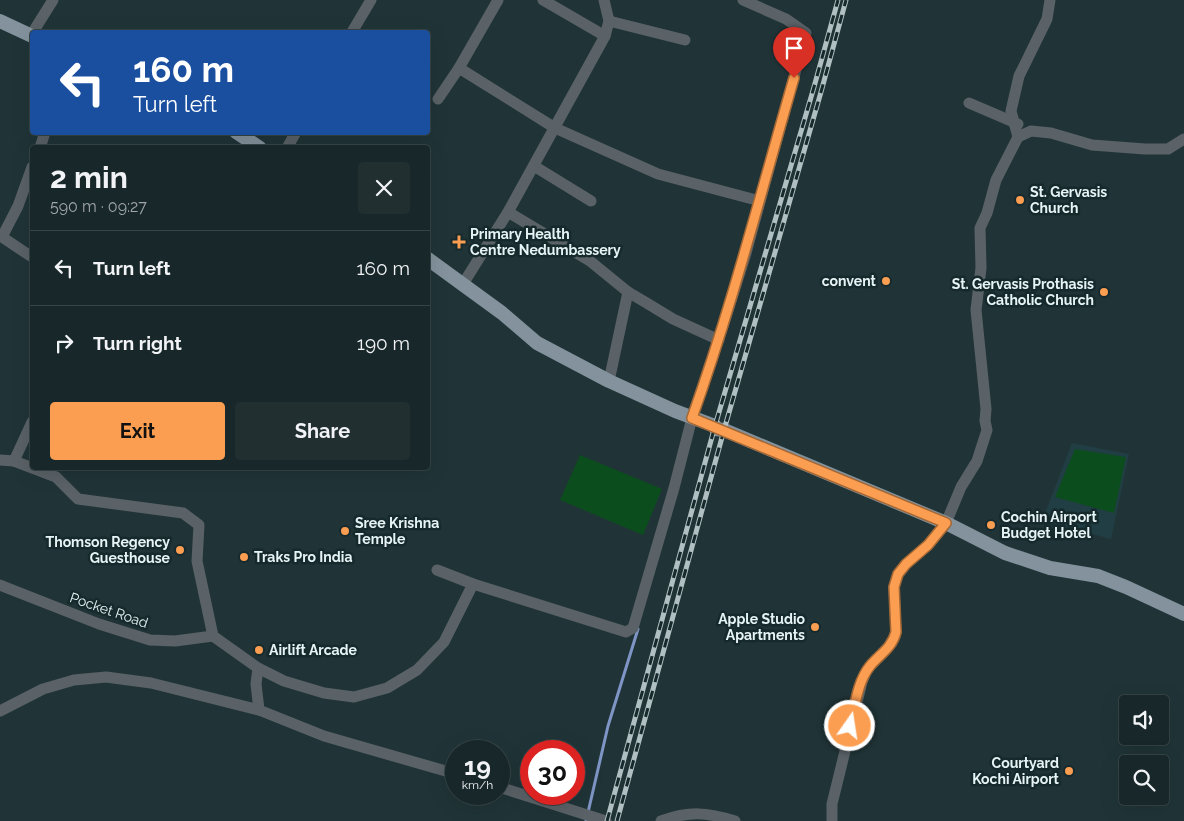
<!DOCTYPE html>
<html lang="en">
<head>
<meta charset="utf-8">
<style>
	:root { --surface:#182729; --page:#212f31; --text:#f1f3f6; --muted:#9fa5a8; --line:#364446; --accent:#fb9e51 }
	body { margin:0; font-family:Raleway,sans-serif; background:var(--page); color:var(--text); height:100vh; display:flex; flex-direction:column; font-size:19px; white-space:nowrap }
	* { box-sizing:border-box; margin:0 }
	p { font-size:16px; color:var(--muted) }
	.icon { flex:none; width:28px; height:28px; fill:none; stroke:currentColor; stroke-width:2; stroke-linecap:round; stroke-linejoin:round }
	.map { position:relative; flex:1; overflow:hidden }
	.side { position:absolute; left:30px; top:145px; width:400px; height:325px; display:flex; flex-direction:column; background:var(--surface); border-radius:5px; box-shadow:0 5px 20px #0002,0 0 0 1px var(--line) }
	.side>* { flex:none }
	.banner { position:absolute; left:30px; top:30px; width:400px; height:105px; border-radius:5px; box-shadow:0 5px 20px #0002,0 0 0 1px var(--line); background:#1a4fa0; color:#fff; overflow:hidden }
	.fabs { position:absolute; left:1119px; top:695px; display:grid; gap:10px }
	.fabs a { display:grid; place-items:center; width:50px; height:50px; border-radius:5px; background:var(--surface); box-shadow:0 5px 20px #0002,0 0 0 1px var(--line); font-size:25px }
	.speed { position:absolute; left:445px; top:740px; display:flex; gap:10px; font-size:25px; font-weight:700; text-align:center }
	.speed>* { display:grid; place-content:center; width:65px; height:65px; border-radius:50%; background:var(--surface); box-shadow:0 5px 20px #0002,0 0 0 1px var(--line); line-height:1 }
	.speed small { font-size:12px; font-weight:400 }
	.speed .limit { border:8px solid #d22; background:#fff; color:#111 }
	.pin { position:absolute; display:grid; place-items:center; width:42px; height:42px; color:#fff; margin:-51px -21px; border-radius:50% 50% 50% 0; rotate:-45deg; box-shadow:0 0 5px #0007 }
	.pin .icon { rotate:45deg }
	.me { position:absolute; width:55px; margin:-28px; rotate:13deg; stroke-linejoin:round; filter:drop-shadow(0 0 4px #0008) }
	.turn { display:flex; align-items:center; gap:18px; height:105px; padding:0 20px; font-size:22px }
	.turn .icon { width:65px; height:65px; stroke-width:2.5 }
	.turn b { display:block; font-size:35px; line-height:42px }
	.round { display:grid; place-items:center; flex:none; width:52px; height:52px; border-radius:5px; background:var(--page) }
	.headline { display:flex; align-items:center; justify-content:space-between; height:85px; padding:0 20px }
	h1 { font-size:30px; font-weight:700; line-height:38px }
	.cta { display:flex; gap:10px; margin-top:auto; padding:10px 20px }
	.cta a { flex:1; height:58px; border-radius:5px; background:var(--accent); color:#111; font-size:20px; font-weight:700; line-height:58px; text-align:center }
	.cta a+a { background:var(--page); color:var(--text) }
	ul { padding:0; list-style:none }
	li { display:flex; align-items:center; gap:15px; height:75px; padding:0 20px; border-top:1px solid var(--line) }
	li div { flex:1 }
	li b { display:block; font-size:19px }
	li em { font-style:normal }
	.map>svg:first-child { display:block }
	.built { fill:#203e43 }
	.green { fill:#0c4d1e }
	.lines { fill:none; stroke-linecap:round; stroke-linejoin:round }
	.stream { stroke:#7f95c5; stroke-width:3 }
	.minor { stroke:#5a6267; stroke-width:11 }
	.major { stroke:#83929c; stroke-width:14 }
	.rail-casing { stroke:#b0bfc1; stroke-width:5 }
	.rail { stroke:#162a2d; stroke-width:3; stroke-dasharray:9; stroke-linecap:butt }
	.route-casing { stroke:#a36735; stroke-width:12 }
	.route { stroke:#fb9e51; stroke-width:9 }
	.poi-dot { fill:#fb9e51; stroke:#162a2d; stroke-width:2 }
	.labels { text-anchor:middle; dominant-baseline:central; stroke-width:5; stroke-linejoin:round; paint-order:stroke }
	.poi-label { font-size:14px; font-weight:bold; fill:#e7f4f6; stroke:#162a2d; text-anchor:start }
	.street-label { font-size:14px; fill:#e7f4f6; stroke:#162a2d }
</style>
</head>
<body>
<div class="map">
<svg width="1184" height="821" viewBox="0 0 1184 821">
	<rect width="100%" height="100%" fill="#203437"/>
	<polygon class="built" points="1072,443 1129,454 1111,539 1042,521"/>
	<g class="green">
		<polygon points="1075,449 1126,457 1114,513 1055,497"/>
		<polygon points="580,455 662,489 643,535 560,500"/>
	</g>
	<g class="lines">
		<polyline class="stream" points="586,821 608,726 638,629"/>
		<g class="minor">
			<polyline points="543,0 605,36"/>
			<polyline points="609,21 685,40"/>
			<polyline points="33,32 53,0"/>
			<polyline points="352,32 371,0"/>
			<polyline points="459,68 555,128 658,174 760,201"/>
			<polyline points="438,99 459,68 498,0"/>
			<polyline points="969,103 1018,124"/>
			<polyline points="1018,137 1011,111 1019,76 1047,19 1050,0"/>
			<polyline points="40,148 45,132"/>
			<polyline points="287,148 296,132"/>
			<polyline points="534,166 591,201"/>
			<polyline points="32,167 18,206 2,237 32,257"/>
			<polyline points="508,212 590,261 628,292 645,302 673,319 719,340"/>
			<polyline points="463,284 508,212 605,36 609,21 604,0"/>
			<polyline points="609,381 628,292"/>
			<polyline points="32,422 14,461 56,477 78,499 183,513 199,525 197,561 213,636 258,668 256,684 259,710"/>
			<polyline points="0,460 14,461"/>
			<polyline points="437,570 473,584 626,632 633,628 674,488 692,418 725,320 746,253 806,33 786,19 743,0"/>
			<polyline points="0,585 99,624 150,640 175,641 213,636"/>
			<polyline points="258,668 284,681 324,693 354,697 387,688 417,670 444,642 473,584"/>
			<polyline points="0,711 43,689 74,680 106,677 151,683 259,710 324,736 456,774"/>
			<polyline points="499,787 606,821"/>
			<path d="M661,821c28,-10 46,-9 74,0"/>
			<path d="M832,821v-17l30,-122c2,-5 4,-10 7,-15 10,-12 23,-19 27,-35l-2,-45 4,-13 8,-10 22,-19 18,-22 15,-36 16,-26 10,-31 -2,-9 1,-12 -10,-99 5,-42 -1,-40 7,-15 9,-33 22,-43 13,-6 20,2 41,12 53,4h23l16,-10"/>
		</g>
		<g class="major">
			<polyline points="0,21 32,36"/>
			<polyline points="236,132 260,148"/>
			<polyline points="428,259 502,313 537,343 609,381 675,411 715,426 716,429 724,430 946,523 1005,553 1050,568 1098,576 1126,587 1184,614"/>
		</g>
		<defs>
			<g id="rail">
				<polyline points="607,821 715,426 814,87 838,0"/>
				<polyline points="617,821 724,430 821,92 846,0"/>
			</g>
		</defs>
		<use href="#rail" class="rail-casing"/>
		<use href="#rail" class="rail"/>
	</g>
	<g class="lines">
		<defs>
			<path id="route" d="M794,78c-33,114 -62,228 -102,340l254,105 -18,22 -22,19 -8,10 -4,13 2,45c-4,16 -16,22 -26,34 -13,16 -15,41 -20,60"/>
		</defs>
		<use href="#route" class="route-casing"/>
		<use href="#route" class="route"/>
	</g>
	<g class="poi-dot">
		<circle cx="1020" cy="200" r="5"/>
		<path d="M456.5 234.5h5v5h5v5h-5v5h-5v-5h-5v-5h5z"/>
		<circle cx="886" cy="281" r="5"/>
		<circle cx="1104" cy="292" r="5"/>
		<circle cx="991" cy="525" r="5"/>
		<circle cx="345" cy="531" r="5"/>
		<circle cx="180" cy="550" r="5"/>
		<circle cx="244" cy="557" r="5"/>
		<circle cx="815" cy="627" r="5"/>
		<circle cx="259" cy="650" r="5"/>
		<circle cx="1069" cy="771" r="5"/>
	</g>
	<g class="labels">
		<g class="poi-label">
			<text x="1030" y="192">St. Gervasis<tspan x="1030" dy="16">Church</tspan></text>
			<text x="470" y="234">Primary Health<tspan x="470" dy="16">Centre Nedumbassery</tspan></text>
			<text x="876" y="281" text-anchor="end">convent</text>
			<text x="1094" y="284" text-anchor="end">St. Gervasis Prothasis<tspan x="1094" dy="16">Catholic Church</tspan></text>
			<text x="1001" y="517">Cochin Airport<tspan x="1001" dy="16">Budget Hotel</tspan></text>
			<text x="355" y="523">Sree Krishna<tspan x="355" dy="16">Temple</tspan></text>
			<text x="170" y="542" text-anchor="end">Thomson Regency<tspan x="170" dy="16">Guesthouse</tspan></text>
			<text x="254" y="557">Traks Pro India</text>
			<text x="805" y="619" text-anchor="end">Apple Studio<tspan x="805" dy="16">Apartments</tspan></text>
			<text x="269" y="650">Airlift Arcade</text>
			<text x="1059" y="763" text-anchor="end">Courtyard<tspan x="1059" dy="16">Kochi Airport</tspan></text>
		</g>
		<g class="street-label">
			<text transform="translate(109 610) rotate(19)">Pocket Road</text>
		</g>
	</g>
</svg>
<div class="fabs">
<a><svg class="icon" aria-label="sound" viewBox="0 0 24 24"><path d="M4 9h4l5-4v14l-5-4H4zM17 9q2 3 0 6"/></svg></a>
<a><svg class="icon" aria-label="search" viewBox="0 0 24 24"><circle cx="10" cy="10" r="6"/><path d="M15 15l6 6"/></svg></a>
</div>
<div class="speed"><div>19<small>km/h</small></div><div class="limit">30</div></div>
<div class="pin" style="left:794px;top:78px;background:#d93025"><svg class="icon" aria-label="arrive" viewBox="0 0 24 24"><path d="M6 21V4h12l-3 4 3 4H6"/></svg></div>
<svg class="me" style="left:850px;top:726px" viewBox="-20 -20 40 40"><circle r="17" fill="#fb9e51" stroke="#fff" stroke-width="3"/><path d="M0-11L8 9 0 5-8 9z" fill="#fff"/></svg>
<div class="banner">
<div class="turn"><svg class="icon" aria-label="left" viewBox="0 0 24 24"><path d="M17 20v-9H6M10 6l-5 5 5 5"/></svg><div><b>160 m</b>Turn left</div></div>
</div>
<section class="side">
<div class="headline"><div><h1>2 min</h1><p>590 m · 09:27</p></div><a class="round"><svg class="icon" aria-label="close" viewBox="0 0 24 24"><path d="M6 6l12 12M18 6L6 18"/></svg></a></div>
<ul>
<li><svg class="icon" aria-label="left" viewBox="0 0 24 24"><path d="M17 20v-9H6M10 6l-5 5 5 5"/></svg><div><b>Turn left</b></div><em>160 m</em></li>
<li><svg class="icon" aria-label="right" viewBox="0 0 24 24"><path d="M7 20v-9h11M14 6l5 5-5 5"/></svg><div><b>Turn right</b></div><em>190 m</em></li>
</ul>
<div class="cta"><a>Exit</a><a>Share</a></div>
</section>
</div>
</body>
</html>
